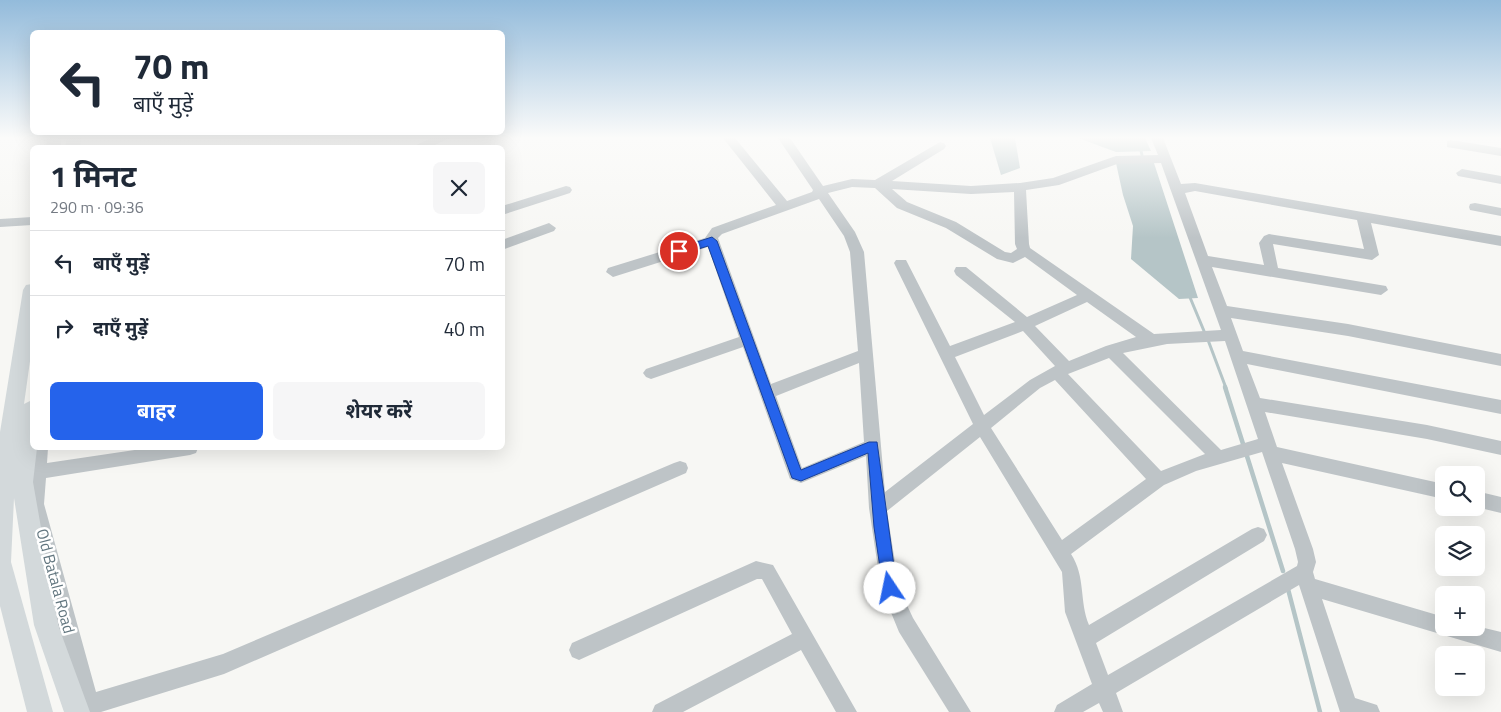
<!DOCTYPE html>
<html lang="hi">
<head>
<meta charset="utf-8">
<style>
	:root { --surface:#fff; --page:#f6f6f7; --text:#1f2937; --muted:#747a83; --line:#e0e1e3; --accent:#2563eb }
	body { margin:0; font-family:"Titillium Web","Noto Sans Devanagari",sans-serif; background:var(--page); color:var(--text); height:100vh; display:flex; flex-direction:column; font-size:19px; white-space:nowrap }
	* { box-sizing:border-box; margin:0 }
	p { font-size:16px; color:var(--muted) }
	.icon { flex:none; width:28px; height:28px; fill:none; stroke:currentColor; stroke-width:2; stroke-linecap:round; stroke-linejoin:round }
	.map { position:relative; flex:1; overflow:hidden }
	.drawer { position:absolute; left:30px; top:145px; width:475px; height:305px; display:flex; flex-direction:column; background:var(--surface); border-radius:8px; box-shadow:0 5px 20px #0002 }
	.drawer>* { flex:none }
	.top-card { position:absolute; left:30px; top:30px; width:475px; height:105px; border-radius:8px; box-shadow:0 5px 20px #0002; background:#fff; color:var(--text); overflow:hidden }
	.tools { position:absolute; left:1435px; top:466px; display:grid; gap:10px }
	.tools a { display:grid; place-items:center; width:50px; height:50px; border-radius:8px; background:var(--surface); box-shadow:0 5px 20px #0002; font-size:25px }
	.pin { position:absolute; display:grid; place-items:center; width:42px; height:42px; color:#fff; margin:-21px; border:2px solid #fff; border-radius:50%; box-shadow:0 1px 5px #0007 }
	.me { position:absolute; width:55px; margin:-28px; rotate:349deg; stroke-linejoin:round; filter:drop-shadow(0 0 4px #0008) }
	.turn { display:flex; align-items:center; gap:18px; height:105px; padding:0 20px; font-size:22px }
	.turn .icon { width:65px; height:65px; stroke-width:2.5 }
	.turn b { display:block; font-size:35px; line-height:42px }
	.round { display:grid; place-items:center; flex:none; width:52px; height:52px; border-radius:8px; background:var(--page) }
	.overview { display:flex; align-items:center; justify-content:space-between; height:85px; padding:0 20px }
	h1 { font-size:30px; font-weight:700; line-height:38px }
	.button { display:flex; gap:10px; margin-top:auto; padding:10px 20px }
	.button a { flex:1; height:58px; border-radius:8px; background:var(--accent); color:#fff; font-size:20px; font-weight:700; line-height:58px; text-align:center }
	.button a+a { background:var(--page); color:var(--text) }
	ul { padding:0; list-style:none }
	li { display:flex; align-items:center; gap:15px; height:65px; padding:0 20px; border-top:1px solid var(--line) }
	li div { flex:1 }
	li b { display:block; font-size:19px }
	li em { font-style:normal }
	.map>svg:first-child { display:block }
	.water { fill:#b5c5c7 }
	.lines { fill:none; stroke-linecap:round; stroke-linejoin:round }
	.stream-far1 { stroke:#b5c5c7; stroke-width:3 }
	.stream { stroke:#b5c5c7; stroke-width:4.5 }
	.minor { fill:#bec4c7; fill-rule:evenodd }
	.major { fill:#d3d9db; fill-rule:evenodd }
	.route { fill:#2563eb; stroke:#184099 }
	.labels { text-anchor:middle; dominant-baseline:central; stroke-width:5; stroke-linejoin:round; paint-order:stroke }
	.near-street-label { font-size:16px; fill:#62767f; stroke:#fff }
</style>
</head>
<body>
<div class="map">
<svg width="1501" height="712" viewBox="0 0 1501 712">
	<rect width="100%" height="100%" fill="#f7f7f4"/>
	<g class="water">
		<polygon points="990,138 1015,138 1020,168 1001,175"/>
		<polygon points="1078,138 1145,138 1151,151 1116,152"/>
		<polygon points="1153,160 1198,298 1179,299 1131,259 1133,226 1123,195 1116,163"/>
	</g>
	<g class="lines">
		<g class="stream-far1">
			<polyline points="1138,138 1142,155"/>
			<polyline points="1189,295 1204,331"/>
			<polyline points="1208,340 1226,388"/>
		</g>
		<g class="stream">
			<polyline points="1225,387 1244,447"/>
			<polyline points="1246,453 1283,571"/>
			<polyline points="1288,589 1320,712"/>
		</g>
		<g class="minor">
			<polygon points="431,138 449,138 429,148 410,148"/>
			<path d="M723,138h12l52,63 25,-9 1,-2 -35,-52h12l33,48 29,-7 23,1 65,-38 4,1 2,3 -2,3 -52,32 79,5 49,-3 33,-5 63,-22 42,-1 -7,-17h12l18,46 14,-1 306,53v10l-130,-23 8,32 -7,5 -99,-16 5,24 108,18 2,4 -7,5 -169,-28 15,39 121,18 153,30v12l-153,-30 -117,-18 12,33 258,49v14l-254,-50 13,34 167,27 74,16v14l-74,-16 -162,-27 12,35 167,37v15l-162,-36 31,86 3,13 -3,10 2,7 129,38v11h32v-2l25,6v20l-179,-53 33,99 22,7 3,7h-40l-41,-127 -183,108 7,19h-20l-4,-9 -16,9h-29l3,-7 35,-21 -27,-72 -3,-40 -82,-135 -93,74 12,77 14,30 58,94h-22l-50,-80 -18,-44 -12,-80 -3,-52 -65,27 -11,-4 -47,-132 -92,32 -5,-2 -3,-4 3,-4 93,-32 -31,-90 -95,30 -7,-5 2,-4 97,-30 7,-10 64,-23zM1161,163l60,167 -67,4 -124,-86 -1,-4 -3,-54 33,-5 58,-21zM852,187l23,1 22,20 49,20 51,31 16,4 12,-6 52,38 -50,22 -61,-50h-10l-2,4 2,4 59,47 -65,24 -44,-86h-10l-2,3 79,161 -88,68 -21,-240 -9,-20 -27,-39zM892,189l79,5 43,-2 1,52 2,5 -6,4 -6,-1 -49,-30 -49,-20zM1195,191l162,29 7,29 -95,-15 -5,2 -5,7 5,22 -56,-9 -23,-63zM819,199l25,37 6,16 8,99 -87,33 -53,-146 4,-4zM1087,302l49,35 -30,9 -37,15 -34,-35zM1023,331l32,35 -25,14 -46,35 -29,-58zM1225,341l33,98 -37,11 -98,-97 44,-9zM1109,358l96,96 -44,17 -93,-97zM859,363l5,79 -62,26 -26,-72zM1055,380l91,99 -84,61 -71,-112 49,-40zM1262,452l33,97 3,13 -1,4 -189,109 -12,-32 168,-102 3,-6 -3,-6 -6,-2 -6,2 -163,96c-10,-24 -3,-48 -18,-71l93,-69 32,-14z"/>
			<polygon points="1451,140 1501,148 1501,156 1447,147 1447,141"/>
			<polygon points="1462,169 1501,176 1501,184 1458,176 1456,173"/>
			<polygon points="566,186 570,187 572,190 570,193 502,215 502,206"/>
			<polygon points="1475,203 1501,208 1501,216 1470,210 1469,207 1470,204"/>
			<polygon points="32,217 32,225 0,227 0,219"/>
			<polygon points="549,223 556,228 554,231 502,250 502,240"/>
			<polygon points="32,447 48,448 47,463 148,448 198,448 196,453 190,455 46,478 44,504 96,692 223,654 674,463 680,461 686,463 688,468 686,473 224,674 101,712 81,712 26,504"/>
			<polygon points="1476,491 1501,497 1501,513 1476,507"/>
			<polygon points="756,561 773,565 857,712 836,712 801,650 683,712 652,712 655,705 792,634 762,579 757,579 579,660 572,657 569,650 572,643"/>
		</g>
		<g class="major">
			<polygon points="47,138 61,138 61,148 46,148"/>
			<polygon points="67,138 81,138 80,148 65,148"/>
			<polygon points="32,284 32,347 24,404 32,400 32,448 37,448 33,482 58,625 90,712 64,712 34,625 14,498 11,562 53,712 27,712 0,606 0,432 23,290 26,285"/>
		</g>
	</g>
	<linearGradient id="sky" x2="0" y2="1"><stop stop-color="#93bbdb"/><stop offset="0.58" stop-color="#fbfbfa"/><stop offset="1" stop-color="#fbfbfa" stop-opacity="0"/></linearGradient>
	<rect width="1501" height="238" fill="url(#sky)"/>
	<polygon class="route" points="712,237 717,241 801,470 869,442 877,442 897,588 895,593 890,595 885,593 883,588 874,527 868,453 801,481 792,478 708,246 679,255 674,251 675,249"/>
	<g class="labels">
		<g class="near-street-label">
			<text transform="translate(56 581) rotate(75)">Old Batala Road</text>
		</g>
	</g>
</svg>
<div class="tools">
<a><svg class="icon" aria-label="search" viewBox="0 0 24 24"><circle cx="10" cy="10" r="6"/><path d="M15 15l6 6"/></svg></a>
<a><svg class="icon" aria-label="layers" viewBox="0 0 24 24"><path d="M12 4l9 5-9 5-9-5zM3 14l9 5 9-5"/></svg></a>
<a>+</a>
<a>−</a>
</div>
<div class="pin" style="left:679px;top:251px;background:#d93025"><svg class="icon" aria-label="arrive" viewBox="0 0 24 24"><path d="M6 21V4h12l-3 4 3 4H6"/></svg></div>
<svg class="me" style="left:890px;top:588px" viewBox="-20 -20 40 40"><circle r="19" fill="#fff"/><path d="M0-13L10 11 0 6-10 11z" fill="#2563eb"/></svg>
<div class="top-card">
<div class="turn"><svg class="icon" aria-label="left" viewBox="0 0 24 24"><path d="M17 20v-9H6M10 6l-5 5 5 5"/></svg><div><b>70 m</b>बाएँ मुड़ें</div></div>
</div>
<section class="drawer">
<div class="overview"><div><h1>1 मिनट</h1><p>290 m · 09:36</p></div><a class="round"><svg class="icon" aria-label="close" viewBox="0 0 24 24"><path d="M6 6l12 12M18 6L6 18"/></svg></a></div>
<ul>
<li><svg class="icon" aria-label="left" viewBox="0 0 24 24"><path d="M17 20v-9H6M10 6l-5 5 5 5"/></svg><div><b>बाएँ मुड़ें</b></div><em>70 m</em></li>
<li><svg class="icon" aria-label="right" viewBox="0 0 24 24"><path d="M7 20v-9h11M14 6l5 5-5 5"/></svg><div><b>दाएँ मुड़ें</b></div><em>40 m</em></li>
</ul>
<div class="button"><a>बाहर</a><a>शेयर करें</a></div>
</section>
</div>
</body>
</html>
